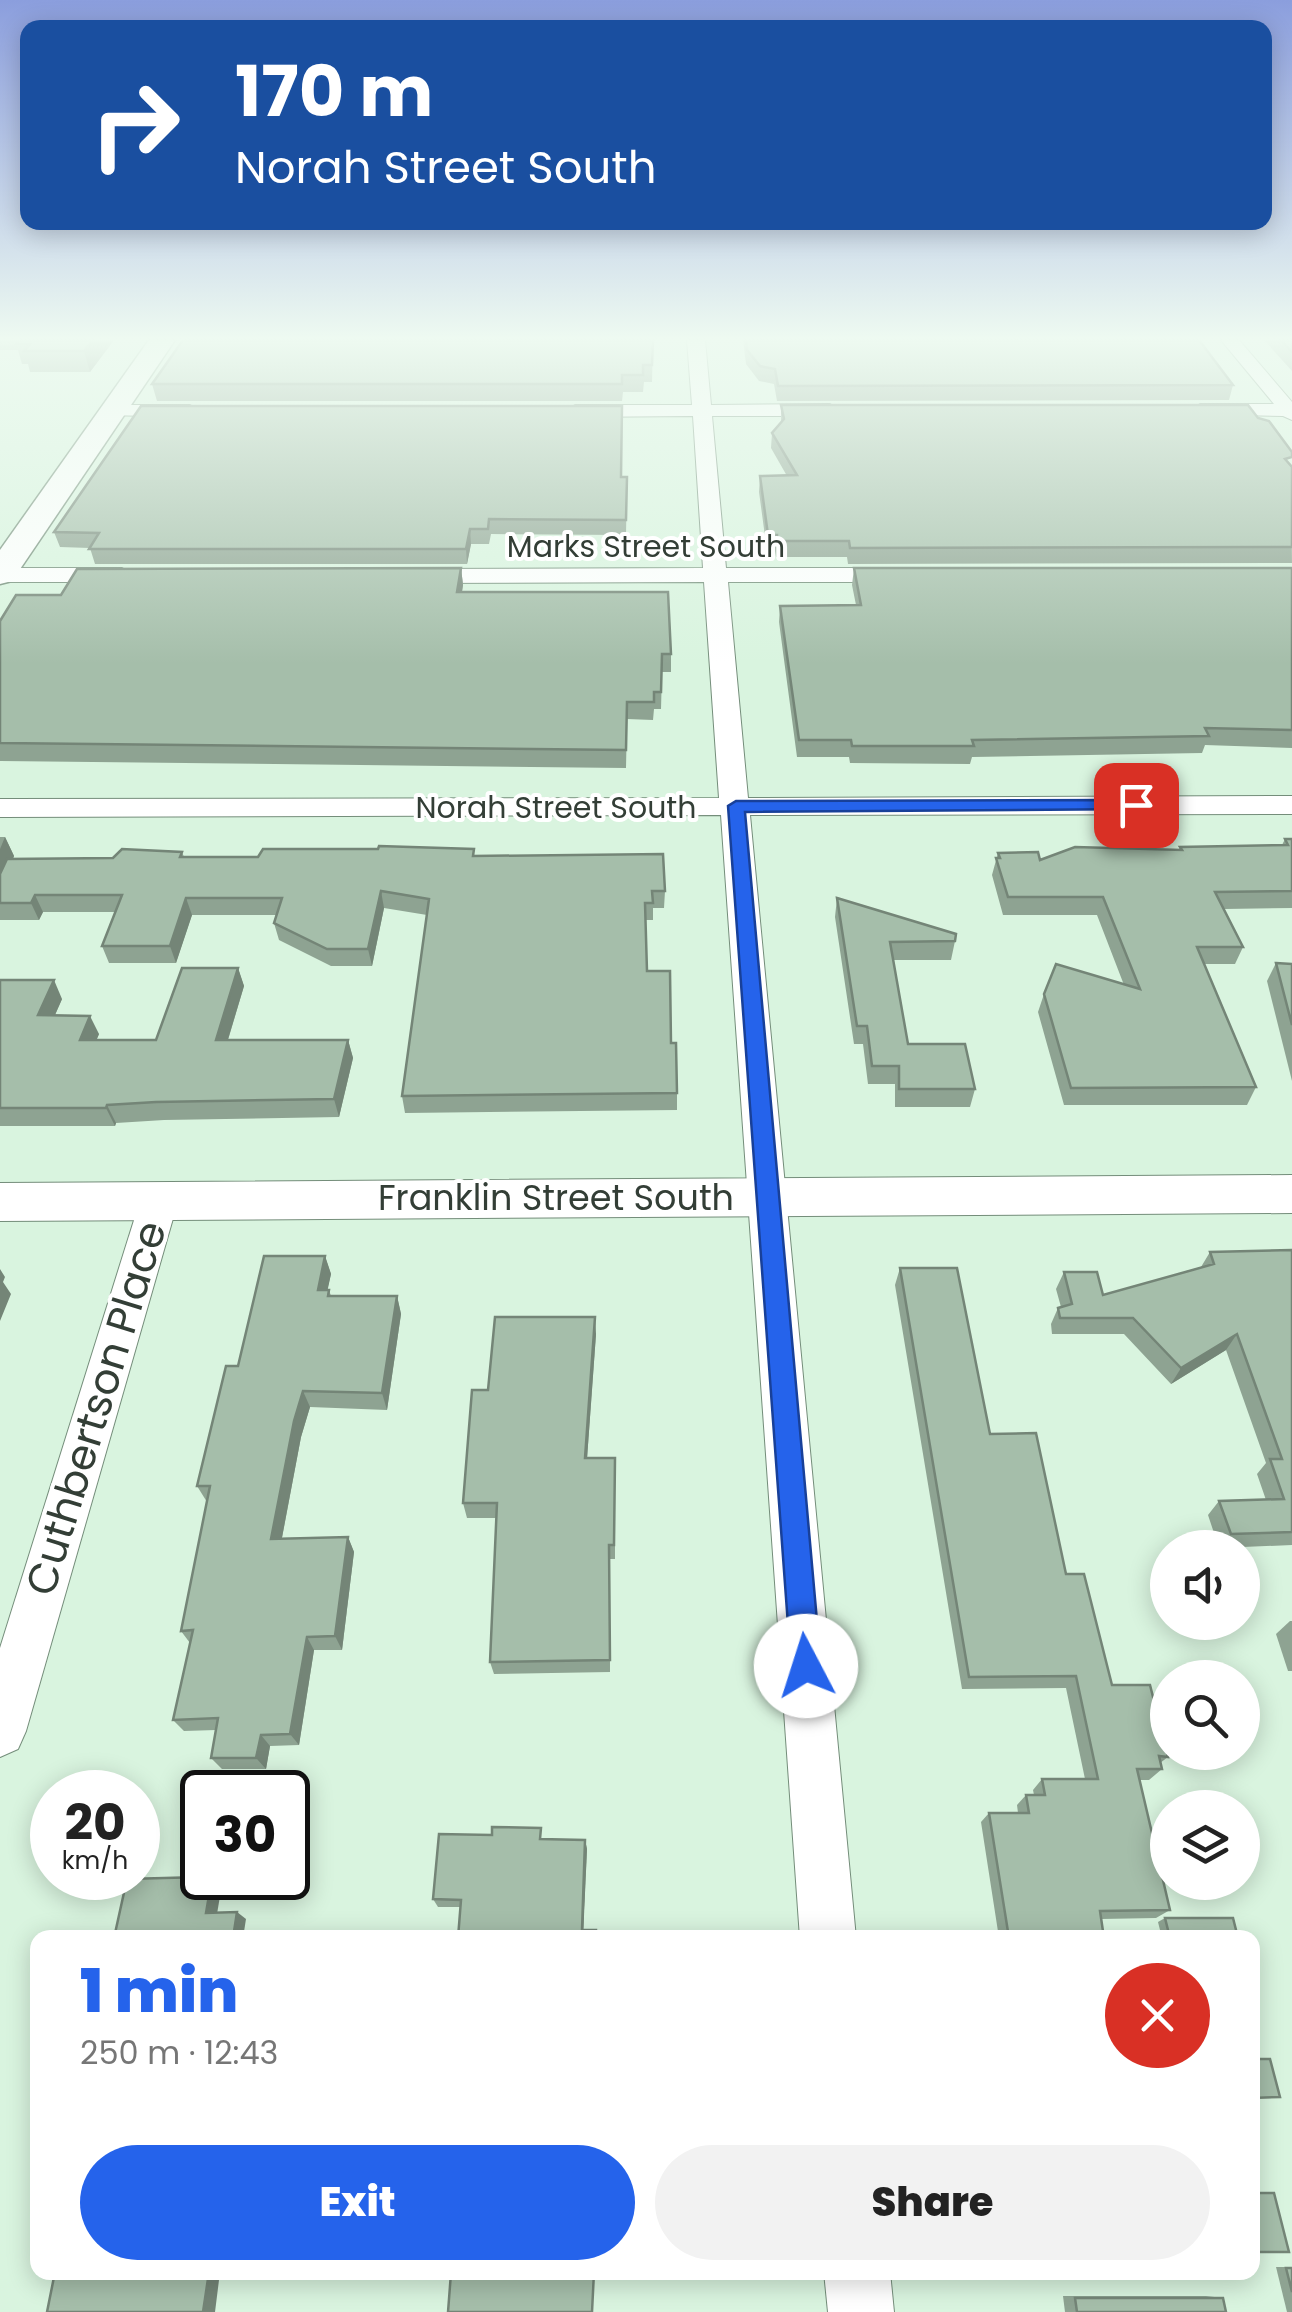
<!DOCTYPE html>
<html lang="en">
<head>
<meta charset="utf-8">
<style>
	:root { --surface:#fff; --page:#f2f2f2; --text:#222; --muted:#767676; --accent:#2563eb }
	body { margin:0; font-family:Poppins,sans-serif; background:var(--page); color:var(--text); height:100vh; display:flex; flex-direction:column; font-size:38px; white-space:nowrap }
	* { box-sizing:border-box; margin:0 }
	p { font-size:32px; color:var(--muted) }
	.icon { flex:none; width:55px; height:55px; fill:none; stroke:currentColor; stroke-width:2; stroke-linecap:round; stroke-linejoin:round }
	.map { position:relative; flex:1; overflow:hidden }
	.details { position:absolute; left:30px; top:1930px; width:1230px; height:350px; display:flex; flex-direction:column; background:var(--surface); border-radius:20px; box-shadow:0 5px 25px #0003 }
	.details>* { flex:none }
	.banner { position:absolute; left:20px; top:20px; width:1252px; height:210px; border-radius:20px; box-shadow:0 5px 25px #0003; background:#1a4fa0; color:#fff; overflow:hidden }
	.controls { position:absolute; left:1150px; top:1530px; display:grid; gap:20px }
	.controls a { display:grid; place-items:center; width:110px; height:110px; border-radius:50%; background:var(--surface); box-shadow:0 5px 25px #0003; font-size:50px }
	.speed { position:absolute; left:30px; top:1770px; display:flex; gap:20px; font-size:50px; font-weight:700; text-align:center }
	.speed>* { display:grid; place-content:center; width:130px; height:130px; border-radius:50%; background:var(--surface); box-shadow:0 5px 25px #0003; line-height:1 }
	.speed small { font-size:25px; font-weight:400 }
	.speed .limit { border:5px solid #111; border-radius:15px; background:#fff; color:#111 }
	.pin { position:absolute; display:grid; place-items:center; width:85px; height:85px; color:#fff; margin:-42px; border-radius:20px; box-shadow:0 5px 15px #0006 }
	.me { position:absolute; width:110px; margin:-55px; rotate:355deg; stroke-linejoin:round; filter:drop-shadow(0 0 8px #0008) }
	.turn { display:flex; align-items:center; gap:35px; height:210px; padding:0 50px; font-size:45px }
	.turn .icon { width:130px; height:130px; stroke-width:2.5 }
	.turn b { display:block; font-size:70px; line-height:85px }
	.round { display:grid; place-items:center; flex:none; width:105px; height:105px; border-radius:52px; background:var(--page) }
	.summary { display:flex; align-items:center; justify-content:space-between; height:170px; padding:0 50px }
	h1 { font-size:60px; font-weight:800; line-height:75px; color:var(--accent) }
	.primary-button { display:flex; gap:20px; margin-top:auto; padding:20px 50px }
	.primary-button a { flex:1; height:115px; border-radius:60px; background:var(--accent); color:#fff; font-size:40px; font-weight:800; line-height:115px; text-align:center }
	.primary-button a+a { background:var(--page); color:var(--text) }
	.map>svg:first-child { display:block }
	.lines { fill:none; stroke-linecap:round; stroke-linejoin:round }
	.minor-casing { stroke:#748d7a; stroke-width:2 }
	.tertiary-casing { stroke:#748d7a; stroke-width:2 }
	.secondary-casing { stroke:#748d7a; stroke-width:3 }
	.minor { fill:#fff; fill-rule:evenodd }
	.tertiary { fill:#fff; fill-rule:evenodd }
	.secondary { fill:#fff; fill-rule:evenodd }
	.wall { fill:#8ea392 }
	.shaded-wall { fill:#748577 }
	.building { fill:#a5beaa; stroke:#748577; stroke-width:2.5 }
	.route { fill:#2563eb; stroke:#184099; stroke-width:2.5 }
	.labels { text-anchor:middle; dominant-baseline:central; stroke-width:8; stroke-linejoin:round; paint-order:stroke }
	.far-street-label { font-size:30px; fill:#333e36; stroke:#fff }
	.street-label { font-size:35px; fill:#333e36; stroke:#fff }
	.near-street-label { font-size:42px; fill:#333e36; stroke:#fff }
</style>
</head>
<body>
<div class="map">
<svg width="1292" height="2312" viewBox="0 0 1292 2312">
	<rect width="100%" height="100%" fill="#d9f4df"/>
	<g class="lines">
		<defs>
			<g id="minor">
				<polygon points="687,340 705,340 711,405 830,404 839,410 830,416 712,416 726,568 902,568 914,575 902,582 728,582 748,798 1292,796 1292,814 750,815 856,1938 800,1938 721,815 0,817 0,799 719,798 704,582 412,583 400,576 412,569 703,568 693,416 575,417 565,411 575,405 692,405"/>
				<polygon points="1221,340 1239,340 1292,402 1292,420 1283,416 1193,414 1191,410 1200,404 1274,404"/>
				<polygon points="113,405 190,405 200,411 190,417 106,415 103,411"/>
				<polygon points="0,568 122,568 134,575 122,582 0,582"/>
				<polygon points="159,1186 173,1190 178,1201 26,1731 18,1749 0,1757 0,1648 140,1201 145,1190"/>
				<polygon points="824,2272 890,2272 894,2312 828,2312"/>
			</g>
			<polygon id="tertiary" points="1292,1175 1292,1213 0,1221 0,1183"/>
			<polygon id="secondary" points="149,340 175,340 12,581 0,584 0,550"/>
		</defs>
		<use href="#minor" class="minor-casing"/>
		<use href="#tertiary" class="tertiary-casing"/>
		<use href="#secondary" class="secondary-casing"/>
		<use href="#minor" class="minor"/>
		<use href="#tertiary" class="tertiary"/>
		<use href="#secondary" class="secondary"/>
	</g>
	<g class="wall">
		<polygon points="0,340 114,340 90,372 30,372 28,364 22,364 18,350 0,350"/>
		<polygon points="653,340 652,382 644,382 643,392 623,392 622,401 157,401 152,384"/>
		<polygon points="743,340 1200,340 1200,341 1233,385 1229,400 777,401 774,384 759,381 746,364"/>
		<polygon points="1264,340 1292,340 1292,371"/>
		<polygon points="781,405 1291,467 1292,563 848,564 847,557 776,557 775,551 767,551 759,492 760,476 787,476 771,448 772,433 781,423"/>
		<polygon points="627,477 626,535 491,534 489,544 471,544 467,564 95,564 90,548 60,547 54,532"/>
		<polygon points="461,568 463,585 462,592 671,654 671,672 662,672 661,709 654,709 653,720 627,719 626,768 0,761 0,621 61,595"/>
		<polygon points="854,568 1292,568 1292,748 1205,745 1202,753 972,757 970,764 850,763 849,757 797,757 779,622 780,606 856,605 852,585"/>
		<polygon points="0,837 5,837 14,856 13,859 113,858 182,852 184,857 475,856 665,891 664,908 653,908 653,920 645,920 647,971 671,1043 677,1093 677,1110 405,1113 402,1096 427,915 384,908 372,966 331,966 279,940 274,923 277,915 192,915 176,963 109,963 102,946 115,912 43,912 39,920 0,920"/>
		<polygon points="1285,839 1292,839 1292,908 1224,909 1243,947 1235,964 1204,964 1256,1087 1247,1105 1064,1105 1038,1012 1044,994 1124,985 1097,915 1003,915 992,875 998,853 1040,860 1179,850 1180,847 1282,845"/>
		<polygon points="837,898 955,941 951,960 893,960 908,1044 975,1089 970,1107 895,1107 895,1084 868,1084 863,1044 854,1044 835,917"/>
		<polygon points="1276,963 1292,964 1292,1081 1267,981"/>
		<polygon points="238,968 244,986 228,1040 348,1040 353,1058 339,1117 164,1120 116,1123 115,1126 0,1126 0,980 62,999 55,1015 99,1034 96,1040 156,1040"/>
		<polygon points="1292,1250 1292,1545 1219,1548 1208,1515 1219,1501 1266,1500 1257,1474 1266,1463 1226,1350 1171,1384 1124,1334 1052,1334 1051,1324 1058,1308 1061,1307 1056,1289 1064,1272 1103,1295 1201,1267 1210,1252"/>
		<polygon points="325,1256 331,1274 327,1290 329,1290 331,1296 397,1296 401,1314 387,1410 310,1407 301,1437 282,1538 348,1537 354,1552 342,1650 314,1650 299,1745 270,1746 266,1769 222,1769 211,1758 216,1730 184,1731 173,1720 190,1643 181,1631 207,1502 197,1486 238,1366"/>
		<polygon points="900,1268 1066,1574 1112,1685 1168,1757 1160,1763 1162,1769 1149,1780 1139,1780 1170,1910 1156,1918 1101,1919 1104,1938 999,1938 981,1822 989,1813 1018,1813 1017,1805 1026,1795 1034,1795 1033,1790 1042,1779 1085,1779 1066,1688 962,1689 895,1285"/>
		<polygon points="596,1334 587,1458 615,1458 615,1559 610,1559 610,1672 494,1674 490,1662 497,1518 467,1518 463,1503"/>
		<polygon points="1290,1621 1292,1621 1292,1671 1288,1671 1276,1634"/>
		<polygon points="543,1839 585,1840 587,1849 583,1930 597,1938 460,1907 438,1907 433,1899"/>
		<polygon points="1165,1918 1238,1938 1162,1938 1158,1922"/>
		<polygon points="1276,2267 1292,2267 1292,2312 1287,2312"/>
		<polygon points="1063,2296 1206,2296 1223,2298 1226,2312 1065,2312"/>
	</g>
	<g class="shaded-wall">
		<polygon points="93,340 114,340 90,372 84,351"/>
		<polygon points="470,529 471,544 467,564 466,549"/>
		<polygon points="461,568 463,585 459,609 457,592"/>
		<polygon points="5,837 14,856 0,887 0,849"/>
		<polygon points="381,891 384,908 372,966 368,949"/>
		<polygon points="35,895 43,912 39,920 31,903"/>
		<polygon points="186,898 192,915 176,963 170,946"/>
		<polygon points="238,968 244,986 222,1059 216,1040"/>
		<polygon points="54,980 62,999 47,1033 38,1015"/>
		<polygon points="90,1016 99,1034 89,1059 80,1040"/>
		<polygon points="348,1040 353,1058 339,1117 334,1099"/>
		<polygon points="107,1105 116,1123 115,1126 106,1108"/>
		<polygon points="325,1256 331,1274 324,1307 318,1290"/>
		<polygon points="0,1269 5,1277 3,1282 11,1294 0,1321"/>
		<polygon points="397,1296 401,1314 387,1410 382,1393"/>
		<polygon points="595,1317 596,1334 586,1473 585,1458"/>
		<polygon points="1237,1334 1226,1350 1171,1384 1181,1368"/>
		<polygon points="303,1391 310,1407 301,1437 279,1553 271,1539 294,1421"/>
		<polygon points="348,1537 354,1552 342,1650 335,1636"/>
		<polygon points="307,1637 314,1650 299,1745 290,1734"/>
		<polygon points="261,1735 270,1746 266,1769 256,1758"/>
		<polygon points="585,1840 587,1849 583,1938 582,1930"/>
		<polygon points="212,1878 222,1884 216,1920 206,1913"/>
		<polygon points="237,1912 246,1919 243,1938 233,1938"/>
		<polygon points="209,2272 220,2272 215,2312 203,2312"/>
	</g>
	<g class="building">
		<polygon points="19,340 93,340 84,351 24,351 30,344 16,344"/>
		<polygon points="183,340 653,340 652,365 643,365 643,375 622,375 622,384 152,384"/>
		<polygon points="746,340 1199,340 1233,385 778,386 775,369 760,366 747,350"/>
		<polygon points="1281,340 1292,340 1292,352"/>
		<polygon points="781,405 1248,405 1258,418 1269,421 1292,452 1292,457 1285,459 1292,467 1292,547 850,548 849,541 777,541 777,535 768,535 760,476 797,475 772,433 784,419"/>
		<polygon points="141,406 622,406 621,477 627,477 626,520 489,519 488,529 470,529 466,549 89,549 99,533 54,532"/>
		<polygon points="461,568 457,592 668,592 671,654 662,654 661,692 654,692 654,702 627,702 626,750 0,743 0,621 16,595 61,595 77,569"/>
		<polygon points="854,568 1292,568 1292,730 1205,728 1209,736 972,740 974,746 852,746 851,740 799,740 780,606 861,605"/>
		<polygon points="1285,839 1292,839 1292,891 1215,892 1243,947 1197,947 1256,1087 1071,1088 1044,994 1056,964 1140,989 1103,897 1008,897 996,858 1000,858 998,853 1038,852 1040,860 1075,847 1182,850 1180,847 1288,845"/>
		<polygon points="379,846 474,849 473,856 663,854 665,891 652,891 653,903 645,903 647,971 670,971 671,1043 676,1043 677,1093 402,1096 429,899 381,891 368,949 327,949 274,923 282,898 186,898 170,946 102,946 122,895 35,895 31,903 0,903 0,874 7,859 113,858 122,849 182,852 180,857 258,857 263,849 378,849"/>
		<polygon points="837,898 956,934 955,941 890,942 908,1044 965,1044 975,1089 899,1089 899,1066 872,1066 867,1026 857,1026"/>
		<polygon points="1276,963 1292,964 1292,1025"/>
		<polygon points="182,968 238,968 216,1040 348,1040 334,1099 156,1102 107,1105 106,1108 0,1108 0,980 54,980 38,1015 90,1016 80,1040 156,1040"/>
		<polygon points="1292,1250 1292,1532 1231,1534 1219,1501 1284,1499 1270,1459 1282,1459 1237,1334 1181,1368 1133,1318 1060,1318 1058,1308 1072,1304 1064,1272 1097,1272 1103,1295 1214,1264 1210,1252"/>
		<polygon points="264,1256 325,1256 318,1290 329,1290 328,1296 397,1296 382,1393 303,1391 294,1421 271,1539 348,1537 335,1636 307,1637 290,1734 261,1735 256,1758 211,1758 218,1718 173,1720 193,1630 181,1631 210,1486 197,1486 226,1366 238,1366"/>
		<polygon points="900,1268 957,1268 990,1434 1036,1433 1066,1574 1084,1574 1112,1685 1150,1685 1168,1757 1159,1756 1162,1769 1137,1769 1170,1910 1100,1911 1104,1938 1009,1938 989,1813 1029,1813 1026,1795 1045,1795 1042,1779 1098,1779 1076,1676 969,1677"/>
		<polygon points="495,1317 595,1317 585,1458 615,1458 614,1545 609,1545 610,1660 490,1662 497,1503 463,1503 472,1390 488,1390"/>
		<polygon points="492,1827 541,1828 540,1839 585,1840 582,1930 596,1930 596,1938 458,1938 461,1900 433,1899 439,1834 492,1835"/>
		<polygon points="202,1877 212,1878 206,1913 237,1912 233,1938 114,1938 127,1879"/>
		<polygon points="1165,1918 1233,1918 1238,1938 1170,1938"/>
		<polygon points="1252,2059 1270,2059 1280,2097 1252,2098"/>
		<polygon points="1252,2193 1274,2193 1289,2252 1252,2252"/>
		<polygon points="1286,2268 1292,2268 1292,2292"/>
		<polygon points="55,2272 209,2272 203,2312 47,2312"/>
		<polygon points="467,2272 594,2272 592,2312 448,2312 451,2273 466,2274"/>
		<polygon points="1075,2298 1223,2298 1226,2312 1077,2312"/>
	</g>
	<linearGradient id="sky" x2="0" y2="1"><stop stop-color="#8b9edd"/><stop offset="0.51" stop-color="#eefaf1"/><stop offset="1" stop-color="#eefaf1" stop-opacity="0"/></linearGradient>
	<rect width="1292" height="664" fill="url(#sky)"/>
	<polygon class="route" points="1136,800 1145,805 1142,809 745,812 821,1666 817,1677 806,1681 795,1677 791,1666 728,806 736,801"/>
	<g class="labels">
		<g class="far-street-label">
			<text x="646" y="546">Marks Street South</text>
			<text x="556" y="807">Norah Street South</text>
		</g>
		<g class="street-label">
			<text x="556" y="1197">Franklin Street South</text>
		</g>
		<g class="near-street-label">
			<text transform="translate(96 1408) rotate(-73)">Cuthbertson Place</text>
		</g>
	</g>
</svg>
<div class="controls">
<a><svg class="icon" aria-label="sound" viewBox="0 0 24 24"><path d="M4 9h4l5-4v14l-5-4H4zM17 9q2 3 0 6"/></svg></a>
<a><svg class="icon" aria-label="search" viewBox="0 0 24 24"><circle cx="10" cy="10" r="6"/><path d="M15 15l6 6"/></svg></a>
<a><svg class="icon" aria-label="layers" viewBox="0 0 24 24"><path d="M12 4l9 5-9 5-9-5zM3 14l9 5 9-5"/></svg></a>
</div>
<div class="speed"><div>20<small>km/h</small></div><div class="limit">30</div></div>
<div class="pin" style="left:1136px;top:805px;background:#d93025"><svg class="icon" aria-label="arrive" viewBox="0 0 24 24"><path d="M6 21V4h12l-3 4 3 4H6"/></svg></div>
<svg class="me" style="left:806px;top:1666px" viewBox="-20 -20 40 40"><circle r="19" fill="#fff"/><path d="M0-13L10 11 0 6-10 11z" fill="#2563eb"/></svg>
<div class="banner">
<div class="turn"><svg class="icon" aria-label="right" viewBox="0 0 24 24"><path d="M7 20v-9h11M14 6l5 5-5 5"/></svg><div><b>170 m</b>Norah Street South</div></div>
</div>
<section class="details">
<div class="summary"><div><h1>1 min</h1><p>250 m · 12:43</p></div><a class="round" style="background:#d93025;color:#fff"><svg class="icon" aria-label="close" viewBox="0 0 24 24"><path d="M6 6l12 12M18 6L6 18"/></svg></a></div>
<div class="primary-button"><a>Exit</a><a>Share</a></div>
</section>
</div>
</body>
</html>
